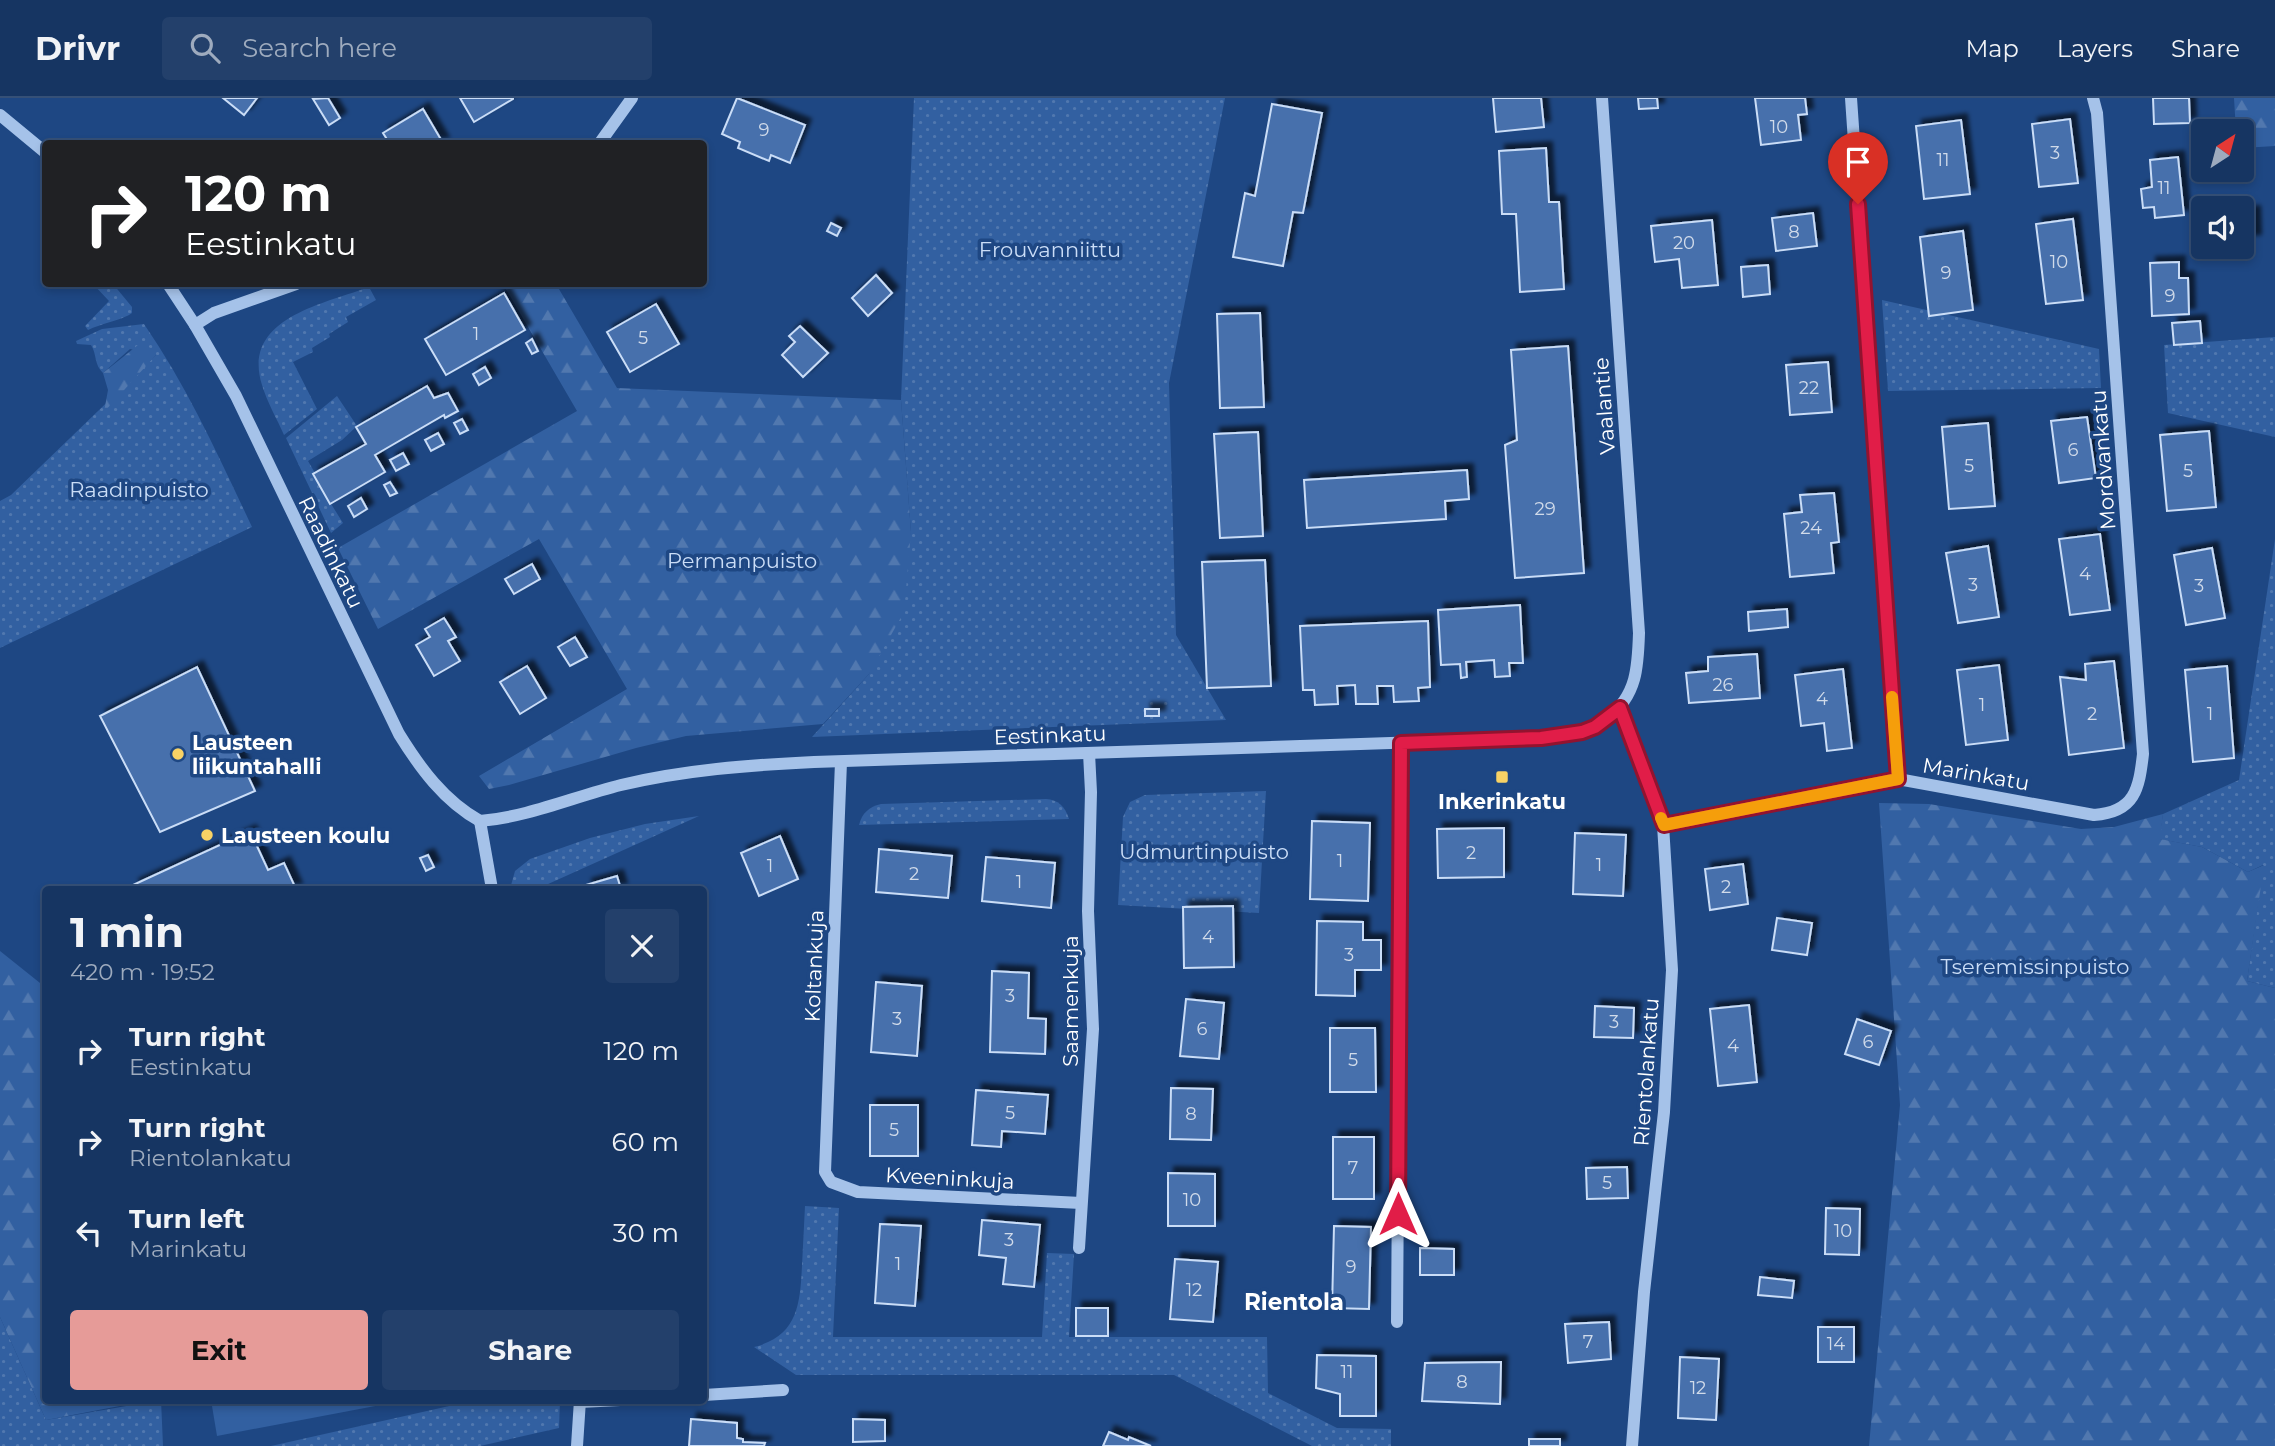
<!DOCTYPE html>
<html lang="en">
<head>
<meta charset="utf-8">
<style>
	:root { --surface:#163562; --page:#23406b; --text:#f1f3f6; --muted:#9eabbe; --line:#355077; --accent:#e69b98 }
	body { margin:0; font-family:Montserrat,sans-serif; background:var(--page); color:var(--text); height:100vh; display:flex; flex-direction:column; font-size:26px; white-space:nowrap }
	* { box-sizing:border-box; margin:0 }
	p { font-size:23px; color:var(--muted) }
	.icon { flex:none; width:38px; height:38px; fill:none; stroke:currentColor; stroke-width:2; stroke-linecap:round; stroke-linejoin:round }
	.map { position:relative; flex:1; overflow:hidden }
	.panel { position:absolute; left:42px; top:788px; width:665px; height:518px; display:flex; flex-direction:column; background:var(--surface); border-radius:7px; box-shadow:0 4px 10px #0003,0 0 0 2px var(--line) }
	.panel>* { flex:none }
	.guide { position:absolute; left:42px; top:42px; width:665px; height:147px; border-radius:7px; box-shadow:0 4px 10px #0003,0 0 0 2px var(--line); background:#202124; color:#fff; overflow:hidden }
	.needle { width:46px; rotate:36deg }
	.controls { position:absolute; left:2191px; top:21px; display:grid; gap:14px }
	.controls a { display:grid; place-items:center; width:63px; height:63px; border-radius:7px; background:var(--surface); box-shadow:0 4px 10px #0003,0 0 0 2px var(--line); font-size:35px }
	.pin { position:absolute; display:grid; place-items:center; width:60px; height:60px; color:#fff; margin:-72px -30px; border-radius:50% 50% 50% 0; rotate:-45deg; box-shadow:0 0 7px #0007 }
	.pin .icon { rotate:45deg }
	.me { position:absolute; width:77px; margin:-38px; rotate:0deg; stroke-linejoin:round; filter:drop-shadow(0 0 5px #0008) }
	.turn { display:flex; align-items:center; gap:24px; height:147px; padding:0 28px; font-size:32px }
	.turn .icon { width:91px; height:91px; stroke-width:2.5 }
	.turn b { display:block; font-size:49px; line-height:60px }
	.round { display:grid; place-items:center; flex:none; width:74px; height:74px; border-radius:7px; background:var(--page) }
	.summary { display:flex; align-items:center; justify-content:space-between; height:119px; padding:0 28px }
	h1 { font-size:42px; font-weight:700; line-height:52px }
	.primary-button { display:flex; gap:14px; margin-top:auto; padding:14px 28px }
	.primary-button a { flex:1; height:80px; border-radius:7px; background:var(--accent); color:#111; font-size:28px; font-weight:700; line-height:80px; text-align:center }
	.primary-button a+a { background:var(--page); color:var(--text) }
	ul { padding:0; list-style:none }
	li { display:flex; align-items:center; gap:21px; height:91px; padding:0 28px }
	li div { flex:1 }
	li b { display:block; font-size:26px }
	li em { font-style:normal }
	header { display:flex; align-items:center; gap:42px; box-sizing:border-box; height:98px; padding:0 35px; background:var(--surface); border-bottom:2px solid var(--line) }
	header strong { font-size:33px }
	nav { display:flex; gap:38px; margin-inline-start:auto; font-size:24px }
	.search { width:490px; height:63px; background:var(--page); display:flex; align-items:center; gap:18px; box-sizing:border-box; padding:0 24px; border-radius:7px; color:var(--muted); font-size:26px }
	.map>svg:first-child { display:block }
	.grass { fill:url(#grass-dots) }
	.forest { fill:url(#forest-firs) }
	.garden { fill:#3260a1 }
	.building { fill:#4770ac; stroke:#caddf7; stroke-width:2; filter:url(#shadow) }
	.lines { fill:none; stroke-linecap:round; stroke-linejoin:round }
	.minor { stroke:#a5c2e9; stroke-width:12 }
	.route-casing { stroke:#92132f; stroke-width:18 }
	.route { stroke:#e11d48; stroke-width:12 }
	.slow { stroke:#f59e0b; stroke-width:12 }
	.poi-dot { fill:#f8d265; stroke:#1e4783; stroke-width:2.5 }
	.labels { text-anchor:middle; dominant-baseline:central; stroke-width:7; stroke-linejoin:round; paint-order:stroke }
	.number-label { font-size:18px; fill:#d1dbea }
	.park-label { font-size:21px; fill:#caddf7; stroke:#1e4783 }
	.street-label { font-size:21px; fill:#fff; stroke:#1e4783 }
	.poi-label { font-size:21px; font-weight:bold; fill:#fff; stroke:#1e4783; text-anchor:start }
	.neighbourhood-label { font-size:23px; font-weight:bold; fill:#fff; stroke:#1e4783 }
</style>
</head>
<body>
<header>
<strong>Drivr</strong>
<div class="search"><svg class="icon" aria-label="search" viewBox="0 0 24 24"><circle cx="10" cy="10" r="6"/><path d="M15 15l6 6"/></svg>Search here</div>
<nav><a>Map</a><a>Layers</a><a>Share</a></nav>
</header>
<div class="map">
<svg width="2275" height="1348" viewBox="0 0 2275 1348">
	<defs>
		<pattern id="grass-dots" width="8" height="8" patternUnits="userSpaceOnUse" patternTransform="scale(1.75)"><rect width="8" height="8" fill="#3260a1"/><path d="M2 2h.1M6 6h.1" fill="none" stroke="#5178af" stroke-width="1.8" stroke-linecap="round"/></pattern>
		<pattern id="forest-firs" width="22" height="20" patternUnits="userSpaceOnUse" patternTransform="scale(1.75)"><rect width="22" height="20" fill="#3260a1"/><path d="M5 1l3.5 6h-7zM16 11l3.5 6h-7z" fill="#5178af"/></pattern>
		<filter id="shadow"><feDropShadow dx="6" dy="-6" stdDeviation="2" flood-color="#0009"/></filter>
	</defs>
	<rect width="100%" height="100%" fill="#1e4783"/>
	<g class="grass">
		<polygon points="914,0 1225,0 1169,285 1176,537 1226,622 812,639 869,576 911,434 901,302"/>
		<path d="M93,186h20l19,23v6c-7,6 -32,11 -44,17l-3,-4 24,-25z"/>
		<path d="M369,189l7,13 -30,17 2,5 -19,12 1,3 -18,11 1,4 -20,10 24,47 -33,26c-7,-16 -17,-33 -22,-50 -21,-67 62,-81 107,-98z"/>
		<polygon points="1882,202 2099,251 2101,290 1888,293"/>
		<path d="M144,226c44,64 75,133 108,203l-252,121v-147l11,-6 145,-140 -26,-6 -27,24c-9,-8 -6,-19 -12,-28l-14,-1 -1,-3 26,-12z"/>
		<polygon points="2275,239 2275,339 2168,315 2164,247"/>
		<polygon points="337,298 357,328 342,342 308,363 315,375 313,377 343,425 331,435 286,340"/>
		<polygon points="2275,441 2275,890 2247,883 2263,767 2248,774 2202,749 2159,741 2163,716 2239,682"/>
		<polygon points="1266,693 1259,815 1118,807 1123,719 1130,704 1145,697"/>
		<path d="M1046,701c12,1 19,7 23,20l-210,6c3,-12 10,-18 22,-21z"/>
		<polygon points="699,718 537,791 510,791 515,773 530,761 590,740 645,726"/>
		<path d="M805,1108l34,2 -6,129h209l5,-84 27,1 -5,83h198l1,56 69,35 54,1v17h-79l-138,-71h-378l-42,-28c44,-11 46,-43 48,-81 1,-20 2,-40 3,-60z"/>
		<polygon points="0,1219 46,1322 161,1302 163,1348 0,1348"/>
		<polygon points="476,1302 560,1302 559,1330 480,1348 271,1348"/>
	</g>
	<g class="forest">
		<polygon points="2234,0 2275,0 2275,48 2242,50 2242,33 2236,33"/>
		<polygon points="503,186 556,186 617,290 901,302 911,434 904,514 869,576 823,626 686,638 636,650 509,687 489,691 479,678 627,591 539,441 378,531 338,450 577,313"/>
		<polygon points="138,247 151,250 156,257 104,314 108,292 103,275"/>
		<polygon points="1879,705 1929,706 2081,731 2114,729 2163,716 2160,741 2202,749 2248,774 2264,767 2247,883 2275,890 2275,1348 1869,1348 1900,1007"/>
		<polygon points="0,853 45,889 46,1302 151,1302 46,1322 0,1219"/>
	</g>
	<polygon class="garden" points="211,1302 407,1302 217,1338"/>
	<g class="building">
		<polygon points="223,0 257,0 244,17"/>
		<polygon points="328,0 340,20 329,27 313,1"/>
		<polygon points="460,0 513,0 513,1 474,24"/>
		<polygon points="737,0 805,27 790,65 771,57 769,63 738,50 740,44 722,36"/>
		<polygon points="1493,0 1541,0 1544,29 1496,34"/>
		<polygon points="1638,0 1657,0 1658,10 1639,11"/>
		<polygon points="1755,0 1805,0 1807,16 1798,17 1801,42 1761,47"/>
		<polygon points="2153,0 2189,0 2190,25 2154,26"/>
		<polygon points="1272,6 1322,15 1303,115 1293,114 1283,168 1233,159 1245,95 1255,98"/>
		<polygon points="423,11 443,45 390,46 383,35"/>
		<polygon points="2070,21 2078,85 2039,89 2032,26"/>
		<polygon points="1961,22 1970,96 1924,101 1916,28"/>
		<polygon points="1546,50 1549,104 1559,104 1564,191 1520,194 1516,116 1502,116 1499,53"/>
		<polygon points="2178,59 2184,117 2155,120 2154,109 2143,110 2141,91 2152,89 2150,62"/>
		<polygon points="2254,114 2255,142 2242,143 2242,115"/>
		<polygon points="1813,115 1817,148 1776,153 1772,120"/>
		<polygon points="2073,121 2083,202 2046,206 2036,126"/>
		<polygon points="1712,122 1718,187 1682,190 1679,161 1655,164 1651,128"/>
		<polygon points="831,125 841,130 837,138 827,133"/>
		<polygon points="1963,133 1973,212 1929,218 1920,139"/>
		<polygon points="2179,164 2179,180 2188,180 2189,216 2152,218 2150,165"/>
		<polygon points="1768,167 1770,196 1743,199 1741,169"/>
		<polygon points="876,177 892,195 868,218 852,200"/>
		<polygon points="504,195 525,232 446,277 425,241"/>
		<polygon points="656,206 679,246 630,274 607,234"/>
		<polygon points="1260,215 1264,309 1220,310 1217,216"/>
		<polygon points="2200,223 2202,245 2174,247 2172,225"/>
		<polygon points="800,228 828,255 803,279 782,257 795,244 789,238"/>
		<polygon points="532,241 538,253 532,256 526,245"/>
		<polygon points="1568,248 1584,475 1515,480 1505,347 1517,342 1511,252"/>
		<polygon points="1828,264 1832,314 1790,317 1786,267"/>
		<polygon points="485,269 491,280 479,287 473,276"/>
		<polygon points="427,288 434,300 448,295 458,313 445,320 444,317 375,357 385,374 330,406 313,376 366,346 356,329"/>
		<polygon points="2087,319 2096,380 2059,385 2051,323"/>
		<polygon points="462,321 468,332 460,336 454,325"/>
		<polygon points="1988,325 1995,408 1949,411 1942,329"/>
		<polygon points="2209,333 2216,409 2167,413 2160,337"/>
		<polygon points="1258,334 1263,438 1220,440 1214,336"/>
		<polygon points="438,335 444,346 431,353 425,342"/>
		<polygon points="403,355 409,366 396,373 390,362"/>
		<polygon points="1467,372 1469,401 1445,403 1446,421 1307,430 1304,382"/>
		<polygon points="390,384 397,395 390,398 384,387"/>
		<polygon points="1834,395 1839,444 1831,445 1834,475 1790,479 1784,416 1802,414 1800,397"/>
		<polygon points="361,400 367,411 354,419 348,408"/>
		<polygon points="2100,436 2110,512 2070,517 2059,441"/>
		<polygon points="1988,448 1999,519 1958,525 1946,455"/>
		<polygon points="2212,450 2225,520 2186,527 2174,457"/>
		<polygon points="1265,462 1271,588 1207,590 1202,464"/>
		<polygon points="532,466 540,481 514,496 505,481"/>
		<polygon points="1520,507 1523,565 1509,565 1510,578 1495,579 1494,562 1466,564 1467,579 1461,580 1460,566 1441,567 1438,512"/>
		<polygon points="1787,511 1788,529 1749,533 1748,514"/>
		<polygon points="444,520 456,539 448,543 460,563 434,578 416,547 430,539 425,531"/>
		<polygon points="1428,523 1430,589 1418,590 1419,603 1394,604 1393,588 1377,588 1378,606 1356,606 1355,587 1337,588 1338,606 1315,607 1314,592 1303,592 1300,528"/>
		<polygon points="575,539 587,559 570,568 558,549"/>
		<polygon points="1757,556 1760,600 1689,605 1686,575 1708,573 1708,559"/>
		<polygon points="2114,563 2124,650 2069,657 2060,579 2086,582 2085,566"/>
		<polygon points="1999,567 2008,642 1966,647 1957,572"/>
		<polygon points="527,568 546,600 520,616 500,584"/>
		<polygon points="2227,568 2234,660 2193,664 2185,572"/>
		<polygon points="197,569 255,693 160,734 100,618"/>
		<polygon points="1843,571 1852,650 1827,653 1824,625 1801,628 1795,577"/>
		<rect x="1145" y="611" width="14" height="7"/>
		<polygon points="1312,723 1370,725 1368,803 1310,801"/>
		<polygon points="1504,730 1504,779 1438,780 1437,731"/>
		<polygon points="250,733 268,772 284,765 296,791 135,791 133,787"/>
		<polygon points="1575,735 1626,737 1623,798 1573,796"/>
		<polygon points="780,738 798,781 759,798 741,755"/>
		<polygon points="879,751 952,758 948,800 876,794"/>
		<polygon points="428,757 434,769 426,773 420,760"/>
		<polygon points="986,759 1055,765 1051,810 982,803"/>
		<polygon points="1743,766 1748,806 1710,812 1705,771"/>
		<polygon points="617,778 621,791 587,791 586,787"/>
		<polygon points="1233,808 1234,869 1184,870 1183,809"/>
		<polygon points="1777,820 1812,825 1807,857 1772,852"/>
		<polygon points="1317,823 1363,824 1363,842 1381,842 1381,872 1355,872 1355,898 1316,897"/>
		<polygon points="992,873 1029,875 1028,920 1046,921 1045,956 990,954"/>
		<polygon points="876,884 922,888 917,958 871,954"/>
		<polygon points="1186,901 1224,905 1219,961 1180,958"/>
		<polygon points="1749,907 1757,984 1718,988 1710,911"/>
		<polygon points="1595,908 1634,910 1633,940 1594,939"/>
		<polygon points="1857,921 1891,933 1879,967 1845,956"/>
		<polygon points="1330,930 1375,930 1376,994 1330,994"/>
		<polygon points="1171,990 1213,991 1211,1042 1170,1041"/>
		<polygon points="976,992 1048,997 1045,1036 1002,1033 1001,1049 972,1047"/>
		<rect x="870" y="1007" width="48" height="51"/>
		<rect x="1333" y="1039" width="41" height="62"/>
		<polygon points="1627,1069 1628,1100 1587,1101 1586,1070"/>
		<polygon points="1168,1075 1215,1076 1215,1128 1168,1128"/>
		<polygon points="1826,1110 1860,1111 1859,1157 1825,1156"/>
		<polygon points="982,1122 1040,1127 1034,1189 1003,1186 1006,1160 979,1157"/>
		<polygon points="880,1126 921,1128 915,1208 875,1205"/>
		<polygon points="1334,1128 1371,1129 1369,1211 1332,1210"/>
		<polygon points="1420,1150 1454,1151 1454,1177 1420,1177"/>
		<polygon points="1175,1161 1218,1164 1213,1224 1170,1221"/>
		<polygon points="1760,1179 1794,1183 1792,1200 1758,1197"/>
		<rect x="1076" y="1210" width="32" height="28"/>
		<polygon points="1609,1224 1611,1261 1568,1265 1565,1226"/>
		<rect x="1818" y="1229" width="36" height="35"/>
		<polygon points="1317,1257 1376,1258 1376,1318 1340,1318 1340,1296 1316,1290"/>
		<polygon points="1680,1259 1719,1261 1716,1322 1678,1320"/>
		<polygon points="1501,1264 1500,1306 1422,1303 1425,1265"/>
		<polygon points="691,1321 737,1325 737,1340 743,1341 743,1344 765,1345 764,1348 689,1348"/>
		<polygon points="853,1321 885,1322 885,1343 853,1344"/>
		<polygon points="1109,1334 1128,1342 1129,1339 1151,1348 1103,1348"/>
		<rect x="1529" y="1341" width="31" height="7"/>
	</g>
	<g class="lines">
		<g class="minor">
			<polyline points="1851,0 1898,681"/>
			<polyline points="0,17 46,55"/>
			<polyline points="599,46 632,0"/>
			<path d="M168,186l27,41 41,71 163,338c21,34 45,67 81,87"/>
			<polyline points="195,227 214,215 296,186"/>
			<polyline points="1620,610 1663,727 1672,872 1664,1014 1644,1194 1632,1348"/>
			<polyline points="841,664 825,1074 831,1084 858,1094 1081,1105"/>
			<path d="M480,723c48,-4 93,-24 141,-36 63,-15 128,-20 193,-23l727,-24c13,-2 26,-3 38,-5 12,-3 20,-9 29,-16 29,-21 30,-51 31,-84l-37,-535"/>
			<polyline points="480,723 492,791"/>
			<path d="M1663,727l235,-46 196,36c41,-3 45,-26 49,-61l-46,-641 -4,-15"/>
			<polyline points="1079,1150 1093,931 1088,813 1091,694 1089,655"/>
			<polyline points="1397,1224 1401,644"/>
			<polyline points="704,1297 783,1292"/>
			<polyline points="580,1304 620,1302"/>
			<polyline points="577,1348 580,1302"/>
		</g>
	</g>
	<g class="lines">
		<defs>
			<polyline id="route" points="1398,1116 1401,645 1541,640 1582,634 1595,629 1620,610 1664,727 1898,681 1858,106"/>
		</defs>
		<use href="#route" class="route-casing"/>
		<use href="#route" class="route"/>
		<polyline class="slow" points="1661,720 1664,727 1898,681 1892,599"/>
	</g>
	<g class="poi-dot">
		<circle cx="178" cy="656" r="7"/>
		<rect x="1495" y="672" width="14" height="14" rx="3.5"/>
		<circle cx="207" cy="737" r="7"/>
	</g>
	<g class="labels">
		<g class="number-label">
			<text x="1779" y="29">10</text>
			<text x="764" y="32">9</text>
			<text x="2055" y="55">3</text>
			<text x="1943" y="62">11</text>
			<text x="2164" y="90">11</text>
			<text x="1794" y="134">8</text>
			<text x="1684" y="145">20</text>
			<text x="2059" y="164">10</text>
			<text x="1946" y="175">9</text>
			<text x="2170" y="198">9</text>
			<text x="476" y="236">1</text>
			<text x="643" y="240">5</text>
			<text x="1809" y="290">22</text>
			<text x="2073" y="352">6</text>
			<text x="1969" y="368">5</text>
			<text x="2188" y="373">5</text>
			<text x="1545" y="411">29</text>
			<text x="1811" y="430">24</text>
			<text x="2085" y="476">4</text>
			<text x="1973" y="487">3</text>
			<text x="2199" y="488">3</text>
			<text x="1723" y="587">26</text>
			<text x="1822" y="601">4</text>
			<text x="1982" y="607">1</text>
			<text x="2092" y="616">2</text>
			<text x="2210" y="616">1</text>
			<text x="1471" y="755">2</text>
			<text x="1340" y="763">1</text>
			<text x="1599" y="767">1</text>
			<text x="770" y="768">1</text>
			<text x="914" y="776">2</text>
			<text x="1019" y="784">1</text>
			<text x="1726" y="789">2</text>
			<text x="1208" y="839">4</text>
			<text x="1349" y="857">3</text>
			<text x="1010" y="898">3</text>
			<text x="897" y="921">3</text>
			<text x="1614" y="924">3</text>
			<text x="1202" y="931">6</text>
			<text x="1868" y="944">6</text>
			<text x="1733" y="948">4</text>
			<text x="1353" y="962">5</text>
			<text x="1010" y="1015">5</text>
			<text x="1191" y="1016">8</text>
			<text x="894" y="1032">5</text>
			<text x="1353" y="1070">7</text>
			<text x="1607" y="1085">5</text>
			<text x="1192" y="1102">10</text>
			<text x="1843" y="1133">10</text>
			<text x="1009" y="1142">3</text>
			<text x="898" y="1166">1</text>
			<text x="1351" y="1169">9</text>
			<text x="1194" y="1192">12</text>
			<text x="1588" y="1244">7</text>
			<text x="1836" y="1246">14</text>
			<text x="1347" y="1274">11</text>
			<text x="1462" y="1284">8</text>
			<text x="1698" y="1290">12</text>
		</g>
		<g class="park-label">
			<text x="1050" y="151">Frouvanniittu</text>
			<text x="139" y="391">Raadinpuisto</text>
			<text x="742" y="462">Permanpuisto</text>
			<text x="1204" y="753">Udmurtinpuisto</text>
			<text x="2035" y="868">Tseremissinpuisto</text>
		</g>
		<g class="street-label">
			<text transform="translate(1604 308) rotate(-94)">Vaalantie</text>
			<text transform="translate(2103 362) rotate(-94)">Mordvankatu</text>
			<text transform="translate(331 454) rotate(64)">Raadinkatu</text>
			<text transform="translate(1050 637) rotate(-2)">Eestinkatu</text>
			<text transform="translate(1976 676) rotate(10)">Marinkatu</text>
			<text transform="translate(814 868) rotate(-88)">Koltankuja</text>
			<text transform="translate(1070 903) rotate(-90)">Saamenkuja</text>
			<text transform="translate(1646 974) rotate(-86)">Rientolankatu</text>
			<text transform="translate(950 1080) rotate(3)">Kveeninkuja</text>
		</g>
		<g class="poi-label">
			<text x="192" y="644">Lausteen<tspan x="192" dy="24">liikuntahalli</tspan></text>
			<text x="1502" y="703" text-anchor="middle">Inkerinkatu</text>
			<text x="221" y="737">Lausteen koulu</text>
		</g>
		<g class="neighbourhood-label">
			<text x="1294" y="1204">Rientola</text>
		</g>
	</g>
</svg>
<div class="controls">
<a><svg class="needle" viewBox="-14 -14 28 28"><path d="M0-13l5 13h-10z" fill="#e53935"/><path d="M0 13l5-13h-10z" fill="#9eabbe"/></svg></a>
<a><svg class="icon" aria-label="sound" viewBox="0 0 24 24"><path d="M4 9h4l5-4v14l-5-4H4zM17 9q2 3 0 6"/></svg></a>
</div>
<div class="pin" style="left:1858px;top:106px;background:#d93025"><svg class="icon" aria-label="arrive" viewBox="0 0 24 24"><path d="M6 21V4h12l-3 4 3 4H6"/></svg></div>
<svg class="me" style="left:1398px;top:1116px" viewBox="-20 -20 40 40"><path d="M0-17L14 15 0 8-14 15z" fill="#e11d48" stroke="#fff" stroke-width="4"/></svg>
<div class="guide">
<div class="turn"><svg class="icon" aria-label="right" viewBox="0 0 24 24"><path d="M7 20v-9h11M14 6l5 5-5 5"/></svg><div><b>120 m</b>Eestinkatu</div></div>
</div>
<section class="panel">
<div class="summary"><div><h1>1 min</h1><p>420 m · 19:52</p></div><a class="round"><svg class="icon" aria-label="close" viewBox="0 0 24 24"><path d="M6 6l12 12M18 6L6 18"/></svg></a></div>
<ul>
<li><svg class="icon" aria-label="right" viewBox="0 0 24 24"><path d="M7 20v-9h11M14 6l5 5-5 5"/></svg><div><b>Turn right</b><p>Eestinkatu</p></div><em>120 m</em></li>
<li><svg class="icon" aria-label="right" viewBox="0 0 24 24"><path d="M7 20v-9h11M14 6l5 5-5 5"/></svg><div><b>Turn right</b><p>Rientolankatu</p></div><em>60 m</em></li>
<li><svg class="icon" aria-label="left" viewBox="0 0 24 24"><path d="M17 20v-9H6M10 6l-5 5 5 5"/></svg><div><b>Turn left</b><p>Marinkatu</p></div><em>30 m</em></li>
</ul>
<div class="primary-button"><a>Exit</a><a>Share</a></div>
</section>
</div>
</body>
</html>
